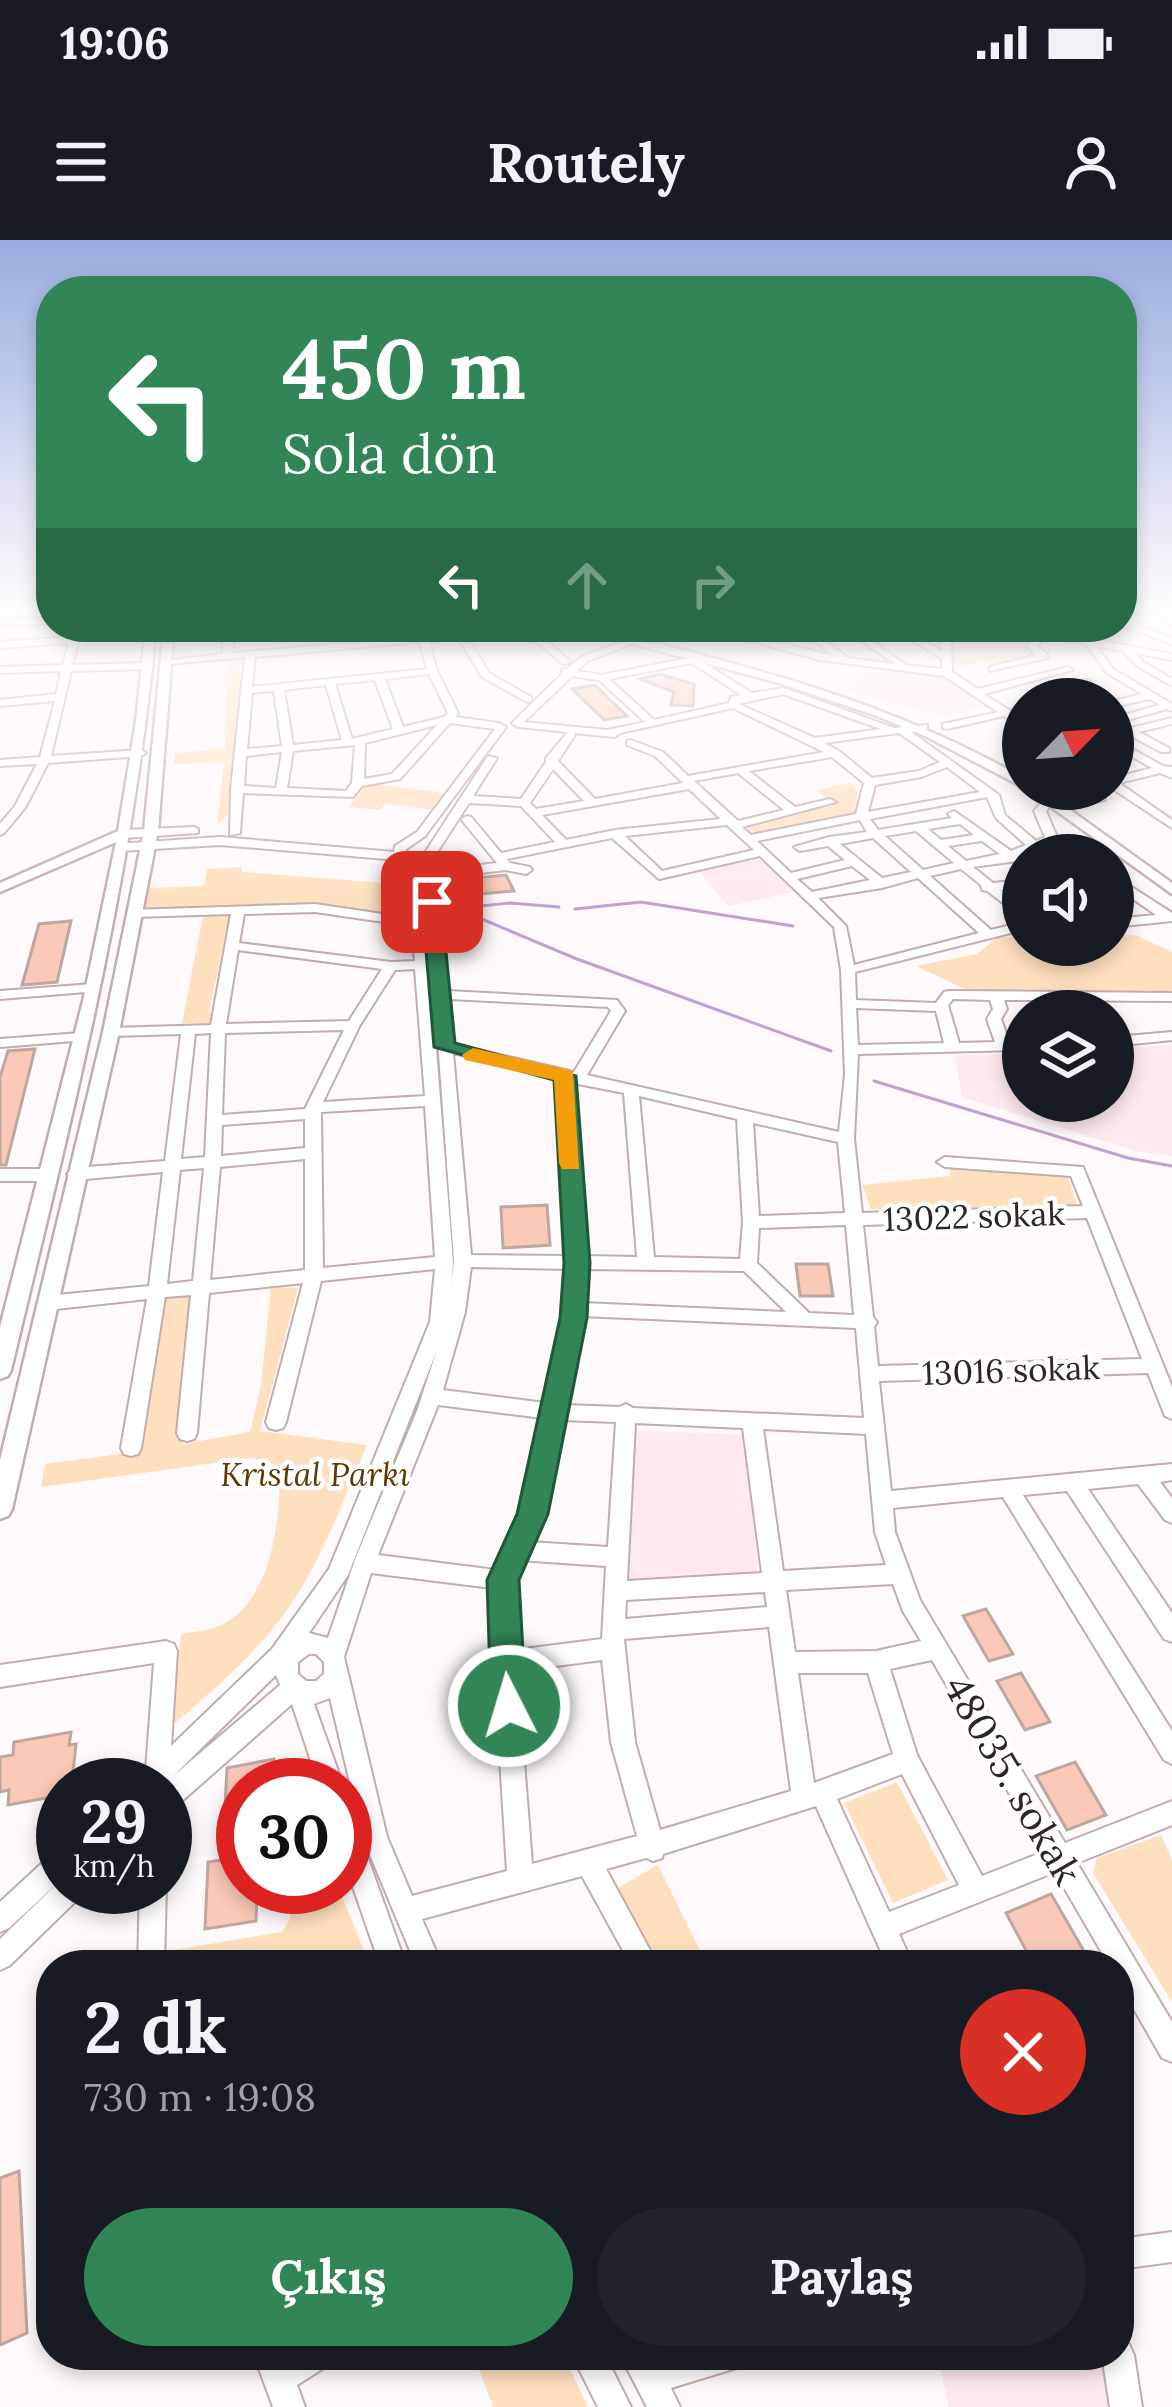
<!DOCTYPE html>
<html lang="tr">
<head>
<meta charset="utf-8">
<style>
	:root { --surface:#171b24; --page:#20242c; --text:#f1f3f6; --muted:#9ea1a6; --accent:#318557 }
	body { margin:0; font-family:Lora,serif; background:var(--page); color:var(--text); height:100vh; display:flex; flex-direction:column; font-size:45px; white-space:nowrap }
	* { box-sizing:border-box; margin:0 }
	p { font-size:39px; color:var(--muted) }
	.icon { flex:none; width:66px; height:66px; fill:none; stroke:currentColor; stroke-width:2; stroke-linecap:round; stroke-linejoin:round }
	.map { position:relative; flex:1; overflow:hidden }
	.drawer { position:absolute; left:36px; top:1710px; width:1098px; height:420px; display:flex; flex-direction:column; background:var(--surface); border-radius:48px; box-shadow:0 6px 18px #0003 }
	.drawer>* { flex:none }
	.banner { position:absolute; left:36px; top:36px; width:1101px; height:366px; border-radius:48px; box-shadow:0 6px 18px #0003; background:#318557; color:#fff; overflow:hidden }
	.needle { width:78px; rotate:65deg }
	.controls { position:absolute; left:1002px; top:438px; display:grid; gap:24px }
	.controls a { display:grid; place-items:center; width:132px; height:132px; border-radius:50%; background:var(--surface); box-shadow:0 6px 18px #0003; font-size:60px }
	.speed { position:absolute; left:36px; top:1518px; display:flex; gap:24px; font-size:60px; font-weight:700; text-align:center }
	.speed>* { display:grid; place-content:center; width:156px; height:156px; border-radius:50%; background:var(--surface); box-shadow:0 6px 18px #0003; line-height:1 }
	.speed small { font-size:30px; font-weight:400 }
	.speed .limit { border:18px solid #d22; background:#fff; color:#111 }
	.pin { position:absolute; display:grid; place-items:center; width:102px; height:102px; color:#fff; margin:-51px; border-radius:24px; box-shadow:0 6px 18px #0006 }
	.me { position:absolute; width:132px; margin:-66px; rotate:355deg; stroke-linejoin:round; filter:drop-shadow(0 0 9px #0008) }
	.turn { display:flex; align-items:center; gap:42px; height:252px; padding:0 48px; font-size:54px }
	.turn .icon { width:156px; height:156px; stroke-width:2.5 }
	.turn b { display:block; font-size:84px; line-height:102px }
	.lanes { display:flex; align-items:center; height:114px; padding:0 48px; background:#0003; justify-content:center; gap:60px; direction:ltr }
	.lanes .off { opacity:.35 }
	.round { display:grid; place-items:center; flex:none; width:126px; height:126px; border-radius:63px; background:var(--page) }
	.summary { display:flex; align-items:center; justify-content:space-between; height:204px; padding:0 48px }
	h1 { font-size:72px; font-weight:700; line-height:90px }
	.button { display:flex; gap:24px; margin-top:auto; padding:24px 48px }
	.button a { flex:1; height:138px; border-radius:72px; background:var(--accent); color:#fff; font-size:48px; font-weight:700; line-height:138px; text-align:center }
	.button a+a { background:var(--page); color:var(--text) }
	.status { display:flex; justify-content:space-between; align-items:center; height:84px; padding:0 60px; background:var(--surface); direction:ltr }
	.status svg { height:33px; fill:currentColor }
	header { display:flex; justify-content:space-between; align-items:center; height:156px; padding:0 48px; background:var(--surface); font-size:54px; font-weight:700 }
	.map>svg:first-child { display:block }
	.built { fill:#feeaec }
	.green { fill:#fee0bf }
	.lines { fill:none; stroke-linecap:round; stroke-linejoin:round }
	.stream { stroke:#c0a1d1; stroke-width:3 }
	.building { fill:#fac9b8; stroke:#bda7a0; stroke-width:3 }
	.minor-casing { stroke:#c3acae; stroke-width:4 }
	.major-casing { stroke:#c3acae; stroke-width:5 }
	.minor { fill:#fff; fill-rule:evenodd }
	.major { fill:#fff; fill-rule:evenodd }
	.route { fill:#318557; stroke:#205639; stroke-width:3 }
	.slow { fill:#f59e0b }
	.labels { text-anchor:middle; dominant-baseline:central; stroke-width:9; stroke-linejoin:round; paint-order:stroke }
	.street-label { font-size:33px; fill:#2e2526; stroke:#fff }
	.park-label { font-size:33px; font-style:italic; fill:#5f3900; stroke:#fff }
	.near-street-label { font-size:39px; fill:#2e2526; stroke:#fff }
</style>
</head>
<body>
<div class="status"><b>19:06</b><svg viewBox="0 0 49 12"><path d="M0 12V9h3v3zM5 12V6h3v6zM10 12V3h3v9zM15 12V0h3v12zM26 1h20v11H26zM47 4h2v5h-2z"/></svg></div>
<header><svg class="icon" aria-label="menu" viewBox="0 0 24 24"><path d="M4 6h16M4 12h16M4 18h16"/></svg>Routely<svg class="icon" aria-label="person" viewBox="0 0 24 24"><circle cx="12" cy="8" r="4"/><path d="M4 21q1-7 8-7t8 7"/></svg></header>
<div class="map">
<svg width="1172" height="2167" viewBox="0 0 1172 2167">
	<rect width="100%" height="100%" fill="#fef9fa"/>
	<g class="built">
		<polygon points="286,387 410,387 413,396 291,404 286,402"/>
		<polygon points="885,427 935,434 985,465 946,477 846,451 872,429"/>
		<polygon points="763,619 793,652 728,666 699,631"/>
		<polygon points="1172,805 1172,916 1139,912 962,857 955,816 1023,813 1023,861 1113,861 1113,808"/>
		<polygon points="629,1190 746,1195 758,1333 628,1339"/>
		<polygon points="937,2115 1108,2115 1115,2167 949,2167"/>
	</g>
	<g class="green">
		<polygon points="964,388 1039,394 1029,408 1039,414 994,427 984,421 952,428 950,401"/>
		<polygon points="228,419 241,419 231,571 217,585 224,522 174,524 175,513 225,509"/>
		<polygon points="850,543 857,550 857,572 757,594 744,585 833,565 817,550"/>
		<polygon points="376,544 444,553 433,570 385,563 380,570 349,567 364,546"/>
		<polygon points="241,627 242,632 399,644 404,678 316,663 143,668 149,648 204,646 207,629"/>
		<polygon points="203,675 230,675 209,771 215,775 212,783 182,783"/>
		<polygon points="1135,695 1172,712 1172,753 967,750 916,726 977,714 998,697 1023,697 1023,705 1113,705 1113,696"/>
		<polygon points="949,923 1065,929 1077,965 871,969 862,945 950,936"/>
		<path d="M271,1047l27,1 -38,143 107,14c-25,57 -46,119 -83,169 -32,43 -72,78 -113,112l10,-92c12,-3 27,-3 38,-8 52,-22 62,-106 60,-155l-9,-9 -19,-4 -210,29 4,-23 90,-12 29,-159 30,-2 -11,153 67,-12 11,-47z"/>
		<polygon points="897,1542 948,1640 893,1663 844,1563"/>
		<polygon points="1161,1595 1172,1620 1172,1762 1093,1633 1097,1618"/>
		<polygon points="658,1625 707,1725 658,1725 616,1649"/>
		<polygon points="289,1647 338,1647 370,1725 161,1725 162,1712 282,1692 290,1679"/>
		<polygon points="474,2115 563,2115 588,2167 493,2167"/>
	</g>
	<g class="lines">
		<g class="stream">
			<polyline points="453,667 577,719 831,811"/>
			<polyline points="460,668 510,663 559,667"/>
			<polyline points="575,669 641,662 793,686"/>
			<polyline points="874,841 1128,918 1172,926"/>
		</g>
	</g>
	<g class="building">
		<polygon points="659,434 694,444 693,466 671,465 674,452 640,439"/>
		<polygon points="595,445 627,476 604,480 572,449"/>
		<polygon points="506,635 514,651 458,656 455,640"/>
		<polygon points="71,681 57,742 22,745 39,684"/>
		<polygon points="35,809 6,925 0,925 0,837 8,811"/>
		<polygon points="547,965 550,1005 503,1008 501,967"/>
		<polygon points="796,1024 828,1024 833,1056 800,1056"/>
		<polygon points="986,1369 1013,1414 989,1421 963,1376"/>
		<polygon points="1021,1433 1050,1482 1025,1490 997,1441"/>
		<polygon points="71,1492 69,1505 76,1504 72,1542 63,1545 63,1555 8,1565 9,1550 0,1552 0,1517 13,1515 14,1502"/>
		<polygon points="274,1519 274,1545 243,1545 243,1584 224,1587 227,1528"/>
		<polygon points="1075,1522 1106,1575 1067,1590 1036,1536"/>
		<polygon points="243,1617 243,1647 257,1647 256,1681 205,1689 208,1622"/>
		<polygon points="1051,1654 1092,1725 1034,1725 1006,1673"/>
		<polygon points="19,1931 27,2093 0,2105 0,1938"/>
	</g>
	<g class="lines">
		<defs>
			<g id="minor">
				<polygon points="1127,366 1138,366 1150,373 1150,377 1134,383 1172,398 1172,404 1126,387 1119,387 1122,387 1122,382 1140,375"/>
				<polygon points="1143,366 1154,366 1172,377 1172,384"/>
				<rect x="0" y="378" width="51" height="6"/>
				<polygon points="73,387 83,387 72,425 149,423 154,426 149,429 71,431 51,516 141,510 146,513 141,516 48,523 25,568 4,593 0,595 0,584 15,566 37,524 0,526 0,520 40,517 55,461 0,466 0,460 56,454 61,431 0,433 0,427 63,425 69,403 0,408 0,402 70,397"/>
				<path d="M223,387h10v26l186,-16 -2,-5 5,-3 6,7 103,-9 40,35 -8,2 -37,-31 -58,5 21,35 42,24v4l-4,1 -45,-25 -23,-38 -30,2 8,30 21,42 -3,4 44,6 7,4 -81,109 -20,14 9,7 -4,3 8,19 13,111h3l-8,-112 -3,-3 2,-3 -1,-18 64,-98 9,2 -24,38 48,3 25,-37v-4l22,-26 -50,-5 -6,-4 50,-49v-4l5,-1 14,-12 82,-30h14l-90,34 -10,10 25,4 92,-18 58,36 32,-5 110,40 33,-3v4l-16,3 88,63 6,20 31,26 9,-4 -11,-26 11,-13 10,2 -9,11 11,26 24,18h-14l-16,-11 -33,12 -1,5 -44,6 20,16 30,-3v8l-22,2 22,18v10l-36,-27 -5,-1 -1,-5 -20,-16 -31,7 61,54 32,-8v8l-168,42 1,28 80,3 8,-11 5,-1 223,2v8l-168,-1 3,9 -6,10 8,23h14v8l-165,4 -4,85 8,74 221,-7 -12,-30 -126,-9 -8,-5 8,-5 138,10 89,220v32l-7,-3 -17,-43 -269,8 12,110 281,-27v16l-12,2 12,16v25l-7,-3 -27,-36 -50,5 84,124v29l-8,-3 -97,-148 -44,4 149,236v33l-8,-4 -161,-263 -110,11 2,24 25,68 145,243 107,-42v24l-95,38 95,159v40l-10,-4 -43,-75v-18h-10l-54,-93 -156,62 14,31h-26l-71,-159 -153,48 -1,4 -9,3 -7,-3 -40,11 52,96h-27l-49,-89 -160,43 20,46h-26l-53,-127 -33,-140 -16,6 29,81h-24l-27,-81 -118,104 -9,3v-26h-30l11,-15 8,-107 -154,24v-22l166,-24 8,3 3,7 -6,95 101,-97 57,-80 101,-247 5,-53 -114,12 -35,141 -3,6 -7,2 -7,-2 -3,-6 37,-139 -94,10 -12,140 -3,6 -7,2 -7,-2 -3,-6 14,-138 -26,2 -24,151 -3,6 -7,2 -7,-2 -3,-6 26,-149 -100,11 -9,-7 9,-7 102,-10 14,-114 -88,8 -8,-6 8,-6 90,-7 16,-127 -70,2 -7,-4 7,-4 100,-3 20,-111 -97,3 -5,-1v-6l186,-6 95,14 -4,-39 -8,-19 -178,-15 -100,6 -4,-1v-6l104,-7 174,15 1,-6 22,-14 78,-103 -45,-6 -50,56 -38,7 -9,11 -110,-4 -3,40 -10,2 1,-46 14,-132 -75,7 -5,-3 58,-7zM420,402l7,27 -175,18 3,-30zM692,423l49,32 -10,2 -2,6 -75,17 -45,-41zM429,434l19,39 -4,4 -41,10 -18,-48zM572,436l27,4 46,42 -38,8 -83,-8zM375,440l18,49 -41,10 -17,-55zM326,445l16,55 -49,5 -9,-55zM274,451l8,55 -35,3 5,-56zM783,454l98,35 -66,9 -76,-34zM733,468l91,44 -136,24 -25,-24 -32,-12 -4,1v4l28,11 28,27 -88,16 -37,-38 17,-26 -1,-2 41,4 5,-4zM437,485l-45,49 -28,5 1,-36zM899,493l41,29 -21,9 -47,7 -33,-27 -15,-8zM355,505l-3,38 -6,8 -59,-3 6,-37zM282,512l-6,36 -32,-2 2,-30zM832,517l32,26 -8,31 -105,21 -9,-8 94,-25 -6,-3 -35,8 -46,-36zM947,527l33,25 -112,20 7,-27 46,-8zM553,529l31,32 -48,8 -6,-6zM738,533l46,37 -46,11 -44,-40zM689,549l32,30 -106,11 -49,10 -24,-25zM987,557l9,21 30,27 -15,6 -57,-40 -6,3 4,4 -74,12 -8,-11zM469,563l52,3 34,36 -54,11 -30,-36 -4,-1 -6,3 36,44 -60,7 -1,-16zM860,580l7,12 -38,5 -35,10 6,4 28,-5 17,14 -54,13 -34,-32zM960,584l14,11 -33,5 -13,-11zM727,585l27,25 -92,21 -37,-35zM916,591l38,32 -31,7 -38,-34zM612,598l47,41 101,-23 74,71 7,43 4,105 -6,57 -252,-57 38,-64 -8,-11 -169,-9 -10,-113 68,-8 20,4 6,-4 -2,-3 -20,-4 -3,-4zM873,598l38,34 -29,6 -42,-34zM982,601l18,13 -34,7 -18,-15zM852,626l18,14 -58,12 -15,-13zM918,638l61,55 -125,32 -8,-39 -28,-28 64,-10zM315,672l96,14 4,35 -24,1 -152,-19 5,-29zM238,710l144,19 -33,52 -123,3zM415,729l10,127 -102,6 37,-77 35,-55zM432,758h3l19,263 -3,24 2,-23zM449,759l159,8 3,4 -37,61 -121,-28zM953,759l37,1 3,9 -6,10 8,23 -36,1 -11,-38zM856,768l80,3 8,32 -86,2zM344,790l-39,79 -83,6 3,-82zM211,793l-6,124 -24,2 14,-125zM453,813l105,25 10,178 -97,-1zM573,843l51,10 13,164 -52,-1zM639,856l98,23 6,103 -3,37 -86,-2zM425,866l10,151 -112,11 -2,-156zM305,879v29l-84,8 1,-31zM753,883l85,19 7,71 -86,3zM305,919v111l-95,10 10,-113zM204,928l-11,113 -26,3 13,-114zM1087,978l55,141 -264,7 -4,-39 3,-5 -4,-5 -10,-92zM846,985l8,90 -45,-2 -52,-50 2,-35zM471,1027l97,2 -4,49 -18,85 -103,-13 22,-78zM585,1029l159,2 42,41 -203,-9zM582,1076l274,12 8,90 -231,-10 -7,-4 -7,3 -54,-2zM437,1110l-20,61 -61,146 -28,81 -19,-5 39,-58zM438,1165l105,13 -20,95 -21,38 -6,19 -118,-15zM562,1180l54,2 -8,125 -79,-5 14,-28zM635,1183l108,5 19,145 -135,8zM763,1189l103,5 9,98 11,33 -103,6zM519,1320l87,6 -4,73 -86,11 -4,-52zM371,1333l121,15 -2,10 17,273 -95,25 -25,-59 -43,-180zM893,1344l10,27 18,30 -45,10 -81,1 -9,-62zM765,1352l2,15 -142,12 1,-19zM769,1387l22,164 -131,39 -25,-88 -11,-103zM309,1414h7l8,8v12l-8,7h-10l-8,-7v-12zM602,1420l9,82 26,94 -105,28 -15,-193zM932,1420l111,192 -61,24 -65,-121 -27,-86zM798,1433h70l25,81 -79,29zM276,1435l4,10 -108,92zM902,1534l57,111 -70,27 -52,-113z"/>
				<polygon points="699,387 715,387 834,416 813,400 770,387 785,387 819,396 848,418 895,424 841,387 852,387 906,425 942,429 942,419 892,387 903,387 942,411 941,400 953,387 963,387 951,400 952,432 978,449 1068,427 1073,430 984,454 1023,479 1023,487 1004,476 947,489 943,488 943,484 998,472 944,436 820,420"/>
				<polygon points="965,387 1044,390 1080,397 1085,394 1091,399 1172,414 1172,420 1135,413 1143,422 1172,439 1172,446 1137,426 1123,411 1096,406 1113,429 1172,464 1172,471 1167,469 1120,482 1131,488 1172,478 1172,484 1139,492 1169,508 1169,512 1161,512 1129,495 1114,499 1163,526 1172,527 1172,538 1160,533 1119,543 1172,580 1172,588 1113,549 1113,538 1152,528 1113,506 1113,493 1120,491 1113,487 1113,478 1160,465 1150,459 1113,467 1113,461 1142,454 1107,433 1085,403 1046,396 1037,407 1047,414 1047,418 990,431 990,427 1037,415 1027,407 1037,395"/>
				<polygon points="1087,440 1092,443 1090,445 1034,458 1029,455"/>
				<polygon points="1101,555 1105,556 1105,560 1071,567 1065,564"/>
				<polygon points="194,587 198,589 198,593 124,598 118,594 124,590"/>
				<polygon points="1113,635 1172,673 1172,681 1113,687 1113,679 1156,675 1113,645"/>
				<polygon points="93,744 100,748 98,751 0,759 0,751"/>
				<polygon points="1113,775 1120,779 1126,796 1172,792 1172,800 1113,806"/>
				<polygon points="81,793 88,797 86,800 0,807 0,799"/>
				<polygon points="0,929 49,929 57,935 49,941 0,941"/>
				<polygon points="345,1576 354,1579 357,1588 406,1725 380,1725 345,1624"/>
				<polygon points="63,1609 63,1638 9,1688 0,1692 0,1662 54,1612"/>
				<polygon points="63,1638 63,1647 85,1647 81,1656 9,1726 0,1730 0,1699"/>
				<polygon points="165,1646 166,1647 164,1725 138,1725 140,1647"/>
				<polygon points="1172,1992 1172,2022 1119,2029 1119,1999"/>
				<polygon points="1119,2100 1129,2104 1134,2115 1142,2167 1110,2167 1102,2115 1119,2115"/>
				<polygon points="254,2115 332,2115 327,2126 297,2145 305,2167 273,2167"/>
				<polygon points="572,2115 605,2115 631,2167 598,2167"/>
				<polygon points="620,2115 653,2115 656,2121 678,2115 748,2115 743,2126 671,2148 680,2167 647,2167"/>
			</g>
			<g id="major">
				<polygon points="1156,366 1172,368 1172,375 1157,368"/>
				<path d="M146,387h10c-23,253 -86,497 -145,743l-3,6 -8,3v-52l83,-326 33,-159 -116,50v-9l118,-52 18,-110z"/>
				<polygon points="164,387 174,387 158,591 119,792 12,1269 8,1276 0,1279 0,1220 103,792 144,591"/>
				<path d="M609,387h12l13,11c135,33 267,70 389,140v9l-98,-51 -48,-20 -98,-33 -153,-41z"/>
				<polygon points="1026,549 1041,549 1172,643 1172,654"/>
			</g>
		</defs>
		<use href="#minor" class="minor-casing"/>
		<use href="#major" class="major-casing"/>
		<use href="#minor" class="minor"/>
		<use href="#major" class="major"/>
	</g>
	<linearGradient id="sky" x2="0" y2="1"><stop stop-color="#98acdf"/><stop offset="0.55" stop-color="#fffcfd"/><stop offset="1" stop-color="#fffcfd" stop-opacity="0"/></linearGradient>
	<rect width="1172" height="670" fill="url(#sky)"/>
	<polygon class="route" points="432,657 441,662 455,803 576,836 590,1023 587,1078 548,1274 519,1340 526,1466 521,1477 509,1482 497,1477 491,1466 487,1340 517,1274 560,1078 564,1023 554,840 434,807 422,662"/>
	<polygon class="slow" points="473,808 573,831 579,929 562,929 559,923 554,840 465,820 462,815"/>
	<g class="labels">
		<g class="street-label">
			<text transform="translate(974 976) rotate(-2)">13022 sokak</text>
			<text transform="translate(1011 1130) rotate(-2)">13016 sokak</text>
		</g>
		<g class="park-label">
			<text x="315" y="1234">Kristal Parkı</text>
		</g>
		<g class="near-street-label">
			<text transform="translate(1013 1540) rotate(60)">48035. sokak</text>
		</g>
	</g>
</svg>
<div class="controls">
<a><svg class="needle" viewBox="-14 -14 28 28"><path d="M0-13l5 13h-10z" fill="#e53935"/><path d="M0 13l5-13h-10z" fill="#9ea1a6"/></svg></a>
<a><svg class="icon" aria-label="sound" viewBox="0 0 24 24"><path d="M4 9h4l5-4v14l-5-4H4zM17 9q2 3 0 6"/></svg></a>
<a><svg class="icon" aria-label="layers" viewBox="0 0 24 24"><path d="M12 4l9 5-9 5-9-5zM3 14l9 5 9-5"/></svg></a>
</div>
<div class="speed"><div>29<small>km/h</small></div><div class="limit">30</div></div>
<div class="pin" style="left:432px;top:662px;background:#d93025"><svg class="icon" aria-label="arrive" viewBox="0 0 24 24"><path d="M6 21V4h12l-3 4 3 4H6"/></svg></div>
<svg class="me" style="left:509px;top:1466px" viewBox="-20 -20 40 40"><circle r="17" fill="#318557" stroke="#fff" stroke-width="3"/><path d="M0-11L8 9 0 5-8 9z" fill="#fff"/></svg>
<div class="banner">
<div class="turn"><svg class="icon" aria-label="left" viewBox="0 0 24 24"><path d="M17 20v-9H6M10 6l-5 5 5 5"/></svg><div><b>450 m</b>Sola dön</div></div>
<div class="lanes"><svg class="icon" aria-label="left" viewBox="0 0 24 24"><path d="M17 20v-9H6M10 6l-5 5 5 5"/></svg><svg class="icon off" aria-label="ahead" viewBox="0 0 24 24"><path d="M12 20V5M6 11l6-6 6 6"/></svg><svg class="icon off" aria-label="right" viewBox="0 0 24 24"><path d="M7 20v-9h11M14 6l5 5-5 5"/></svg></div>
</div>
<section class="drawer">
<div class="summary"><div><h1>2 dk</h1><p>730 m · 19:08</p></div><a class="round" style="background:#d93025;color:#fff"><svg class="icon" aria-label="close" viewBox="0 0 24 24"><path d="M6 6l12 12M18 6L6 18"/></svg></a></div>
<div class="button"><a>Çıkış</a><a>Paylaş</a></div>
</section>
</div>
</body>
</html>
